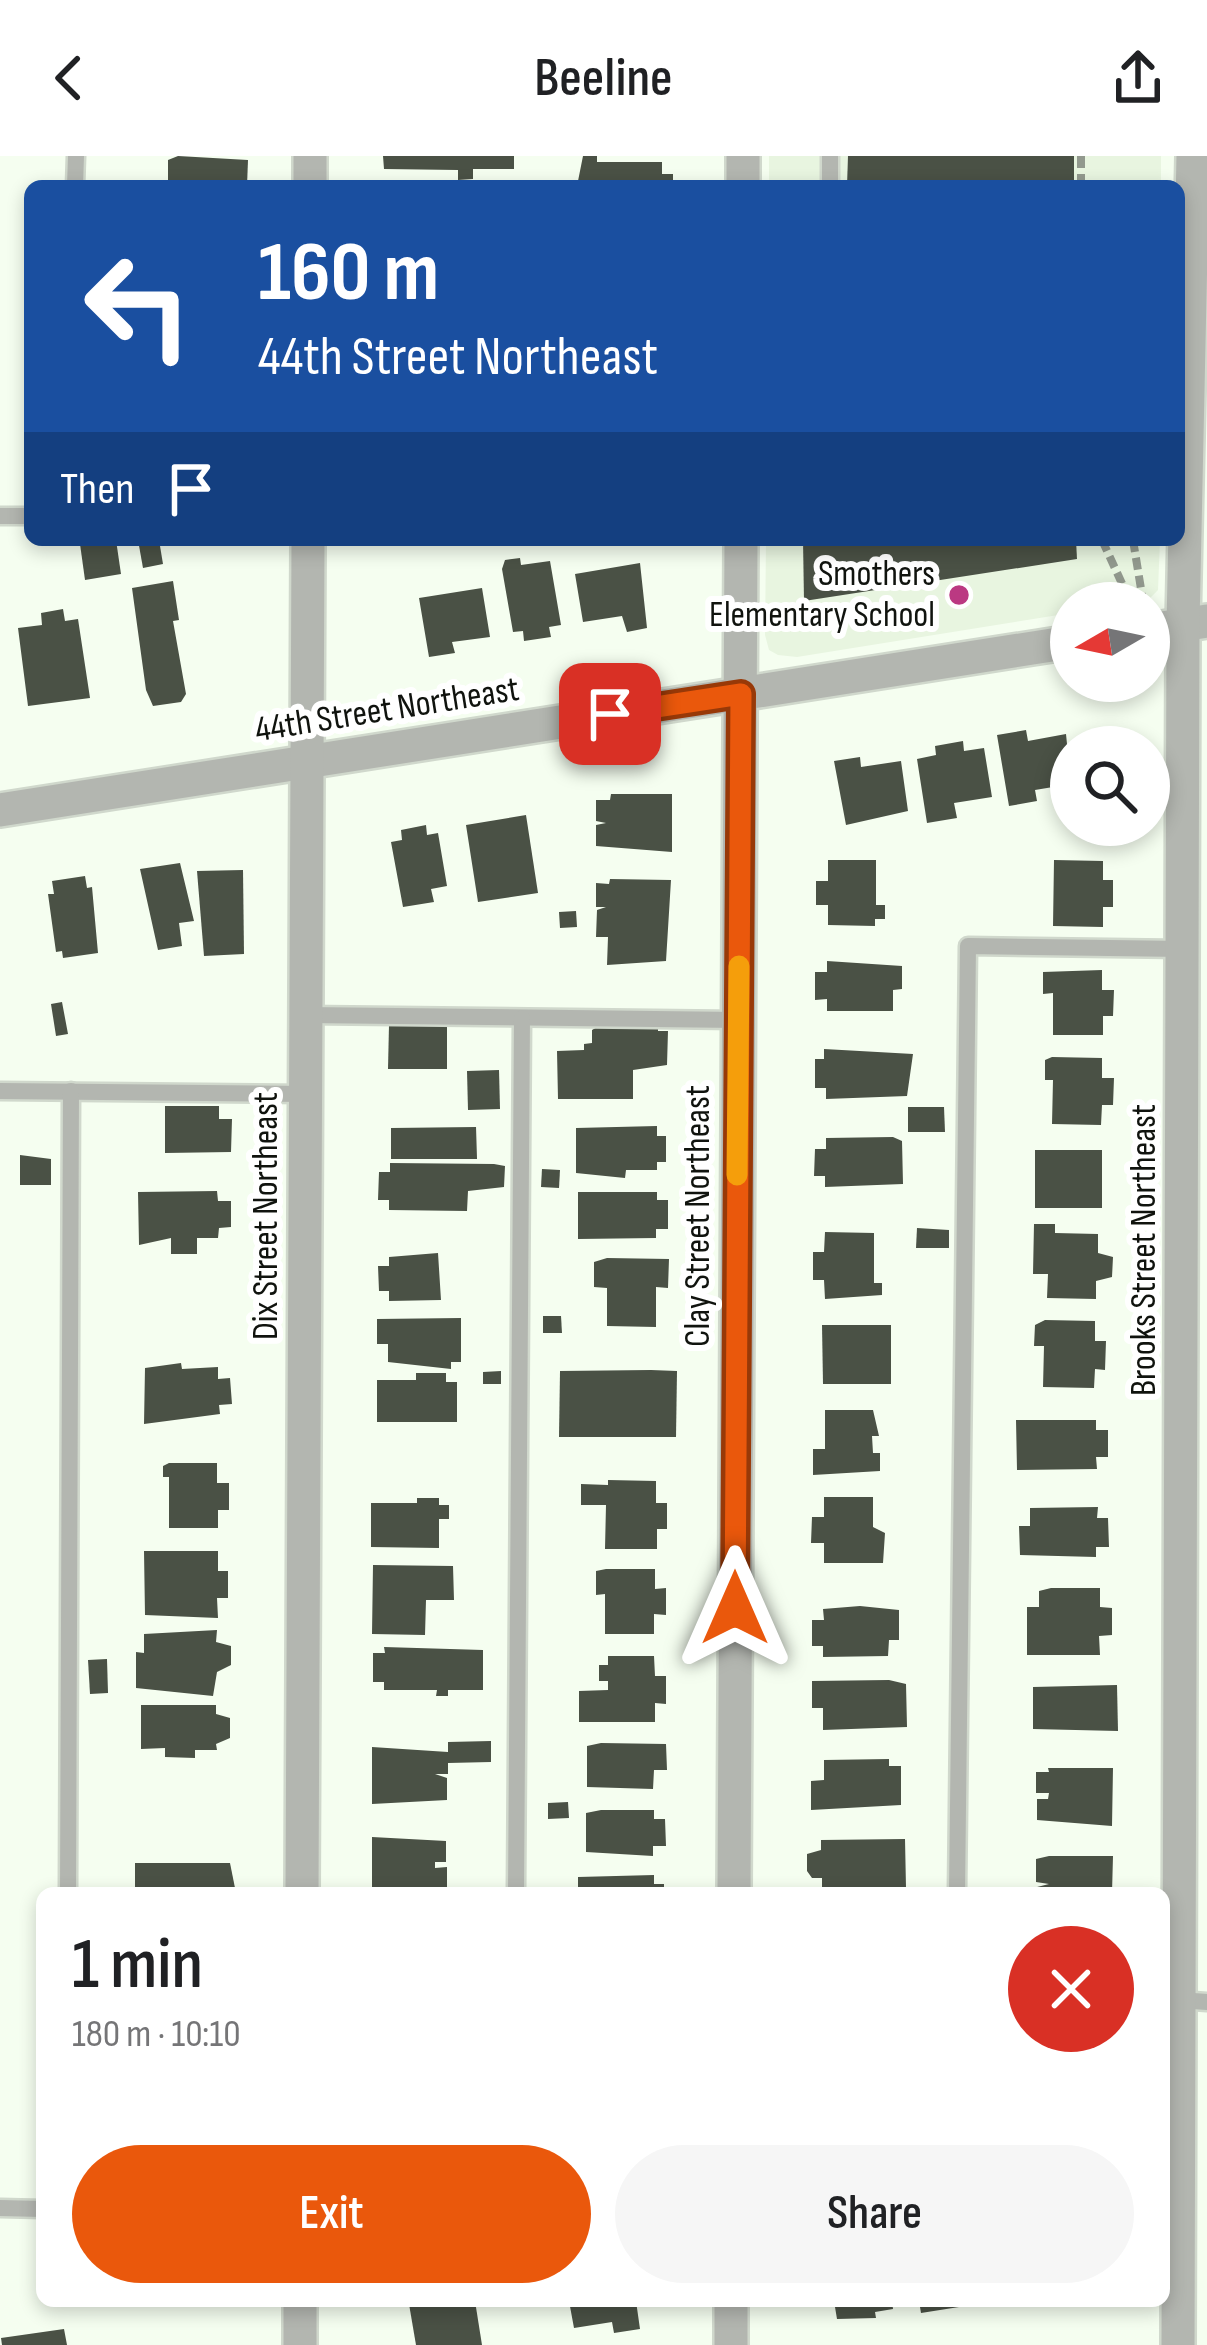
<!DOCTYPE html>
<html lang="en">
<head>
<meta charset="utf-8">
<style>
	:root { --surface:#fff; --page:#f6f6f6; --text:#202124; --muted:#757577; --accent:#ea580c }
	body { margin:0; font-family:"Sofia Sans Condensed",sans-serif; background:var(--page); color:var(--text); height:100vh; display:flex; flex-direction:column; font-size:45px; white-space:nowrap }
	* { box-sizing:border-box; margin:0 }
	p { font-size:39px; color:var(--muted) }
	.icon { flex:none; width:66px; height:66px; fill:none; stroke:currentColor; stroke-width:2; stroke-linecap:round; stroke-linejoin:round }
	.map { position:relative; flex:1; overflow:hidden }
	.drawer { position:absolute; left:36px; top:1731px; width:1134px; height:420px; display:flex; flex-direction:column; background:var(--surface); border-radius:18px; box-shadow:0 6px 18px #0003 }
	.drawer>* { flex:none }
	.top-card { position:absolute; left:24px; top:24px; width:1161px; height:366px; border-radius:18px; box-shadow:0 6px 18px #0003; background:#1a4fa0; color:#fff; overflow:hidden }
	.needle { width:78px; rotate:261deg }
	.fabs { position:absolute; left:1050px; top:426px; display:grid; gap:24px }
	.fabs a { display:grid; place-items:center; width:120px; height:120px; border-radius:50%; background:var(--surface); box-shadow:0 6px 18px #0003; font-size:60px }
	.pin { position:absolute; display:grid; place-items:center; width:102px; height:102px; color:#fff; margin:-51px; border-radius:24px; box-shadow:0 6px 18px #0006 }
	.me { position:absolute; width:132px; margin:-66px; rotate:0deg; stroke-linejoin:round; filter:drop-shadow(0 0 9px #0008) }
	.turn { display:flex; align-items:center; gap:42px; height:252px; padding:0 36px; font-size:54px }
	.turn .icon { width:156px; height:156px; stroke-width:2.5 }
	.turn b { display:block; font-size:84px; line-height:102px }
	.then { display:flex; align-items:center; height:114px; padding:0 36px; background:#0003; gap:24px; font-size:45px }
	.round { display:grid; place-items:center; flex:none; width:126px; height:126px; border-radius:63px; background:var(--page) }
	.headline { display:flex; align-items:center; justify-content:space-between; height:204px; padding:0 36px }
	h1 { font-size:72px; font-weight:600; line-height:90px }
	.button { display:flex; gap:24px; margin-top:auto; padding:24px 36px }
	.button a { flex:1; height:138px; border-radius:72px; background:var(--accent); color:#fff; font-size:48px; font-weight:600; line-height:138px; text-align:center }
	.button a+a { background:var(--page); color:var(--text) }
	header { display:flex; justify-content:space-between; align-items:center; height:156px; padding:0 36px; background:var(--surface); font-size:54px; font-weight:600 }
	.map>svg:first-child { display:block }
	.built { fill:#e8f5e0 }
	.building { fill:#4a5145 }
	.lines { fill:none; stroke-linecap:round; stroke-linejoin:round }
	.service-casing { stroke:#d0d8cc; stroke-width:21 }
	.minor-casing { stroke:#d0d8cc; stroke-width:38 }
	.path { stroke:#92998e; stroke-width:8; stroke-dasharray:12 6; stroke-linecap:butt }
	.service { stroke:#b3b6b0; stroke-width:16 }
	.minor { stroke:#b3b6b0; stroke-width:33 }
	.route-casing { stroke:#983908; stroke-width:30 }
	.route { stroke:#ea580c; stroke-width:21 }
	.slow { stroke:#f59e0b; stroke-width:21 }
	.poi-dot { fill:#bb3982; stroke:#fff; stroke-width:4.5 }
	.labels { text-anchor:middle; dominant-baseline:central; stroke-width:12; stroke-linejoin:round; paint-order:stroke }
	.poi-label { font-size:36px; fill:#10130e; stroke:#fff; text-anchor:end }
	.street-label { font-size:36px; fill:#10130e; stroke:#fff }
</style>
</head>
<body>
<header><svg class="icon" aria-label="back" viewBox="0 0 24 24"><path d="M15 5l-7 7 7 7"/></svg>Beeline<svg class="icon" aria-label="share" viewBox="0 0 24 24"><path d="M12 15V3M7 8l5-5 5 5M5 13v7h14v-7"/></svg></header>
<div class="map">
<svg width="1207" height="2189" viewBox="0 0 1207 2189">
	<rect width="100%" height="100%" fill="#f5fef0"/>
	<g class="built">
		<rect x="769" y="0" width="392" height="30"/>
		<polygon points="766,384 1160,384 1158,434 1148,444 1132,447 1071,447 1071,457 797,501 778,499 769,494 765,479"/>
	</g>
	<g class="building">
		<polygon points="178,0 248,4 247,30 168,28 168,4"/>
		<polygon points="383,0 514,0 514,13 473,13 473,23 458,24 458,14 384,13"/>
		<polygon points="583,0 597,0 597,6 662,6 662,18 673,18 673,30 577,30"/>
		<polygon points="848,0 1074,0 1074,30 847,30"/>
		<polygon points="116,384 121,418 85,424 80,388"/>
		<polygon points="138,384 159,384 163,408 143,412"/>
		<polygon points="803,384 1076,384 1077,403 804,445"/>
		<polygon points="520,402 521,409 550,405 561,469 549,471 551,481 524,485 523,475 513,476 502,413 505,404"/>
		<polygon points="640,407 647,472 627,476 622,460 583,466 575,418"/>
		<polygon points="173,425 179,464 173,465 186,538 181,546 153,550 146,534 132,432"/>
		<polygon points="482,432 490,481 452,486 455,497 429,501 419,442"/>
		<polygon points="63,453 65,465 78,463 90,542 28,550 18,472 42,469 41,457"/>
		<polygon points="1026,574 1028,585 1066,578 1071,628 1035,634 1037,645 1009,650 997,579"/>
		<polygon points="963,585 964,595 984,592 992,641 954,647 957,662 927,667 917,603 936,599 935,590"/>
		<polygon points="860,601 861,611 901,605 908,655 846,669 834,605"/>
		<polygon points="611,638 672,638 672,696 596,690 596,669 606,667 596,665 596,644 610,644"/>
		<polygon points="526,659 538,737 478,746 466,669"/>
		<polygon points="426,669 427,679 438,677 447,730 431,733 434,746 403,751 391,686 402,684 401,674"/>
		<polygon points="828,704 876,704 876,749 885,749 885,763 875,763 875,770 828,769 828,749 816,749 816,725 828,725"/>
		<polygon points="1054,704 1103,705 1103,724 1113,724 1113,751 1103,751 1103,771 1053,770"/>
		<polygon points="180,707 194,765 179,767 182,790 158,794 140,713"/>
		<polygon points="243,714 244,798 204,800 197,715"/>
		<polygon points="85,720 87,732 92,731 98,797 63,802 62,795 56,796 48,738 54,738 52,725"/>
		<polygon points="610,723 671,724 666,805 607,809 608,781 596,781 597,754 606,751 596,751 596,727 609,728"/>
		<polygon points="576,755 577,771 560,772 559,756"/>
		<polygon points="827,805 902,810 902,833 893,834 893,855 827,855 827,843 815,844 815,816 827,816"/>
		<polygon points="1102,814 1102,834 1114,834 1113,860 1103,860 1103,879 1053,879 1053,837 1043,838 1043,816"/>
		<polygon points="62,846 68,878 56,880 51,848"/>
		<polygon points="389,869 447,869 447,913 388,913"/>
		<polygon points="601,869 658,869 658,875 668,875 667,909 633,914 633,943 558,943 557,895 584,894 584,888 592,887 592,874"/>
		<polygon points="824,893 913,898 907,940 826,943 826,932 815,932 815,903 824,903"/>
		<polygon points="1052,901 1102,902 1102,922 1114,922 1113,949 1102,949 1101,969 1052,968 1053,924 1045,924 1045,904"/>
		<polygon points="499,914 500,953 468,954 467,915"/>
		<polygon points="165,950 219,950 219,963 232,963 231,996 165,997"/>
		<polygon points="908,951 944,951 945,976 908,976"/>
		<polygon points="657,970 657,980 666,980 666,1006 657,1006 657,1014 626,1014 625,1022 576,1017 576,972"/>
		<polygon points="476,971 477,1003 391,1003 391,972"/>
		<polygon points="893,981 902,985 903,1028 825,1031 825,1020 814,1020 815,993 826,993 826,982"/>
		<rect x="1035" y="994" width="67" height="58"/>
		<polygon points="20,999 51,1003 51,1029 20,1029"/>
		<polygon points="390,1007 494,1008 505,1010 504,1031 468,1035 467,1055 389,1054 389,1044 378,1044 379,1016 390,1016"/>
		<polygon points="542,1013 560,1014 559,1032 541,1031"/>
		<polygon points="217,1035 218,1045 231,1045 231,1071 219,1072 218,1082 197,1082 197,1098 171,1098 171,1082 139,1089 138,1036"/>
		<polygon points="578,1036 657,1036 657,1044 668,1044 668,1073 656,1073 656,1082 578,1083"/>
		<polygon points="1034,1068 1055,1068 1055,1077 1098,1078 1098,1097 1113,1101 1112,1121 1096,1125 1096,1143 1047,1142 1048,1118 1033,1118"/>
		<polygon points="917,1072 949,1074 949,1092 916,1092"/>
		<polygon points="825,1076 874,1077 874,1127 882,1127 882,1139 825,1143 824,1124 813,1124 813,1096 824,1096"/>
		<polygon points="438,1097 441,1144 389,1145 389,1135 379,1135 378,1110 389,1110 389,1101"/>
		<polygon points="607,1102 669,1103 668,1132 656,1131 656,1171 607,1170 607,1132 594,1131 594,1106"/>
		<polygon points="543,1160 561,1160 562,1177 543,1177"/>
		<polygon points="461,1162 461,1206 451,1206 451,1213 388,1206 388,1188 377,1188 377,1163"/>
		<polygon points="1045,1164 1095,1165 1095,1185 1106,1185 1105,1214 1095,1213 1094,1232 1043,1231 1044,1190 1034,1190 1035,1169"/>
		<polygon points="822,1169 891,1169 891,1228 823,1228"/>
		<polygon points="181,1207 182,1213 218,1211 218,1223 230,1222 232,1248 219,1249 220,1258 144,1268 145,1212"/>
		<polygon points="651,1214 677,1215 676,1281 559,1281 560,1215"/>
		<polygon points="501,1215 501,1228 483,1228 483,1216"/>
		<polygon points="416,1217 446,1217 446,1226 457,1226 457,1266 377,1266 377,1224 416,1224"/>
		<polygon points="825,1254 873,1254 879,1280 872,1280 873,1297 880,1297 880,1315 813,1319 813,1293 825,1293"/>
		<polygon points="1016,1264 1096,1264 1096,1274 1108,1274 1108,1301 1096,1301 1097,1313 1017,1314"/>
		<polygon points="169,1307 217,1307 217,1327 229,1327 229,1354 218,1354 218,1372 169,1372 169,1321 163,1321 163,1310"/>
		<polygon points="608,1324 656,1325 656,1347 667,1347 667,1373 657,1373 657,1393 605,1393 606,1349 581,1349 581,1328 608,1329"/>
		<polygon points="824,1341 873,1341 873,1371 885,1377 883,1407 824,1407 824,1387 811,1387 812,1361 824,1361"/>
		<polygon points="417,1342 439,1342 439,1349 449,1349 449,1363 439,1363 439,1392 371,1391 371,1347 417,1347"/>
		<polygon points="1098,1351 1097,1362 1108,1362 1109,1391 1096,1391 1096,1401 1020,1399 1019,1370 1030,1370 1030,1352"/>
		<polygon points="144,1395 218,1395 218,1415 228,1415 228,1442 217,1442 218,1462 145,1459"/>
		<polygon points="373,1409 453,1410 454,1444 426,1444 425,1479 372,1478"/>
		<polygon points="606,1413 655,1413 655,1433 666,1432 666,1459 654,1458 654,1478 605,1478 605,1438 596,1439 596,1415"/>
		<polygon points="1051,1432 1100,1432 1100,1451 1112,1452 1112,1479 1099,1480 1100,1499 1027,1499 1027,1451 1039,1451 1039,1435"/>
		<polygon points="860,1450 899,1454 899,1484 889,1484 888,1500 823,1501 823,1490 812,1490 812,1464 824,1464 823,1453"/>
		<polygon points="217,1474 216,1486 231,1490 231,1509 217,1516 213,1540 136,1532 136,1496 144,1497 144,1478"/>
		<polygon points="384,1491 483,1494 483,1534 448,1534 448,1540 436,1540 437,1534 384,1534 384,1526 373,1526 373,1497 385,1497"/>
		<polygon points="608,1500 654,1500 655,1520 666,1520 666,1548 655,1547 655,1566 579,1566 579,1535 608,1534 608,1525 599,1525 599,1509 608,1509"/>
		<polygon points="107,1503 108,1537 90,1538 88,1504"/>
		<polygon points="889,1524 906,1528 907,1571 823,1574 823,1552 812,1552 812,1525"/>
		<polygon points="1117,1529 1118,1575 1033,1573 1033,1531"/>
		<polygon points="141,1549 216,1549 216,1558 230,1562 230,1582 216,1588 217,1594 195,1594 195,1602 165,1601 165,1592 141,1593"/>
		<polygon points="491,1585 491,1606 448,1607 448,1618 435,1618 447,1622 447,1644 372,1648 372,1591 448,1596 448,1586"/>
		<polygon points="601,1587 666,1588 667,1614 654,1614 653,1633 587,1631 587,1590"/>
		<polygon points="889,1603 889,1610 901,1610 901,1649 811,1654 811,1625 824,1624 824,1604"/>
		<polygon points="1048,1612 1113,1612 1112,1670 1037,1664 1037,1643 1048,1643 1049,1637 1036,1637 1036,1616 1049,1616"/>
		<polygon points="568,1646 569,1662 548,1663 548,1647"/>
		<polygon points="601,1654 654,1654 654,1663 665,1663 666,1690 653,1690 653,1700 586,1696 586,1657"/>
		<polygon points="372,1681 446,1685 446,1706 435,1706 435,1712 447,1711 447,1732 372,1736"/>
		<polygon points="905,1683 906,1732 822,1733 822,1722 812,1722 807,1715 807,1698 821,1694 821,1684"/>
		<polygon points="1049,1700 1113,1700 1112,1737 1037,1737 1037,1731 1049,1728 1036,1726 1036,1703"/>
		<polygon points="135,1707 230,1707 236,1737 135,1736"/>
		<polygon points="654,1719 654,1728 664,1728 664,1737 578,1737 578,1721"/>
		<polygon points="475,2145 482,2189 416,2189 409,2148"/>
		<polygon points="569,2145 636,2145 640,2173 614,2177 612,2166 574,2172"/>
		<polygon points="834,2145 892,2145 893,2153 875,2156 876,2162 837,2163"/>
		<polygon points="919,2145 978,2145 978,2148 921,2157"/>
		<polygon points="64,2173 67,2189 2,2189 1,2182"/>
	</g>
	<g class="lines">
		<defs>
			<g id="service">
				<polyline points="75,30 76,0"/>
				<polyline points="830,30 830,0"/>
				<polyline points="0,360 30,360"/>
				<polyline points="306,859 738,864"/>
				<polyline points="0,935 306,938"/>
				<polyline points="68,1737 71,935"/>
				<polyline points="516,1737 522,862"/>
				<polyline points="957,1737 968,790 1184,793"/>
				<polyline points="1180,1844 1207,1846"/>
				<polyline points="0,2052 42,2053"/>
			</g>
			<g id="minor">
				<polyline points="310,30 310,0"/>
				<polyline points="743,30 743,0"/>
				<polyline points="1149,474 1207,465"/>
				<polyline points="0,654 1071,486"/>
				<polyline points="302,1737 308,384"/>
				<polyline points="734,1737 741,384"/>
				<polyline points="300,2189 300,2145"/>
				<polyline points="731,2189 731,2145"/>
				<polyline points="1178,2189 1183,468 1193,0"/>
			</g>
		</defs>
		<use href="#service" class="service-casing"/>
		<use href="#minor" class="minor-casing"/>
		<g class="path">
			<polyline points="1081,30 1081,0"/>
			<polyline points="1102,384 1125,434"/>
			<polyline points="1133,384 1143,445"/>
		</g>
		<use href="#service" class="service"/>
		<use href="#minor" class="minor"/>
	</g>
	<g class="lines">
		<defs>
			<polyline id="route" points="610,558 741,538 735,1452"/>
		</defs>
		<use href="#route" class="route-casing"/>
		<use href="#route" class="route"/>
		<polyline class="slow" points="737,1019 739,810"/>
	</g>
	<circle class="poi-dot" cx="959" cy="439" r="12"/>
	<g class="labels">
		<g class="poi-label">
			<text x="935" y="418">Smothers<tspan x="935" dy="41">Elementary School</tspan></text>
		</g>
		<g class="street-label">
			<text transform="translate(387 554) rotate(-9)">44th Street Northeast</text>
			<text transform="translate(266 1060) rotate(-90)">Dix Street Northeast</text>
			<text transform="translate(698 1060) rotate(-90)">Clay Street Northeast</text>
			<text transform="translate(1144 1094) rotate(-90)">Brooks Street Northeast</text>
		</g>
	</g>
</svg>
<div class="fabs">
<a><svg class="needle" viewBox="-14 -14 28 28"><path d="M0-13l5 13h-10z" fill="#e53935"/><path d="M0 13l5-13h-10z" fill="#757577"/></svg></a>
<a><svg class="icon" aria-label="search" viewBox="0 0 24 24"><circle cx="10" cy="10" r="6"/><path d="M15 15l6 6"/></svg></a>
</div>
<div class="pin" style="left:610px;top:558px;background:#d93025"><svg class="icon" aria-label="arrive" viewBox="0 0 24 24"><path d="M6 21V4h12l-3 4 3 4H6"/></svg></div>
<svg class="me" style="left:735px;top:1452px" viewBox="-20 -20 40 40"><path d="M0-17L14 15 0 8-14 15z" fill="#ea580c" stroke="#fff" stroke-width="4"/></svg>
<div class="top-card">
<div class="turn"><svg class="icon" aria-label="left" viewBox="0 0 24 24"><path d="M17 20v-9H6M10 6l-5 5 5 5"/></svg><div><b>160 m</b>44th Street Northeast</div></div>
<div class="then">Then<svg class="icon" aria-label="arrive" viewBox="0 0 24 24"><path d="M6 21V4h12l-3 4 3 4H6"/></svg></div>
</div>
<section class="drawer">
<div class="headline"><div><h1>1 min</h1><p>180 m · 10:10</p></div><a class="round" style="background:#d93025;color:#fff"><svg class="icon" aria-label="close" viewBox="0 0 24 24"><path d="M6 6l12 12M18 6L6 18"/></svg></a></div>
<div class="button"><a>Exit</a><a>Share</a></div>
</section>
</div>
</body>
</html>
